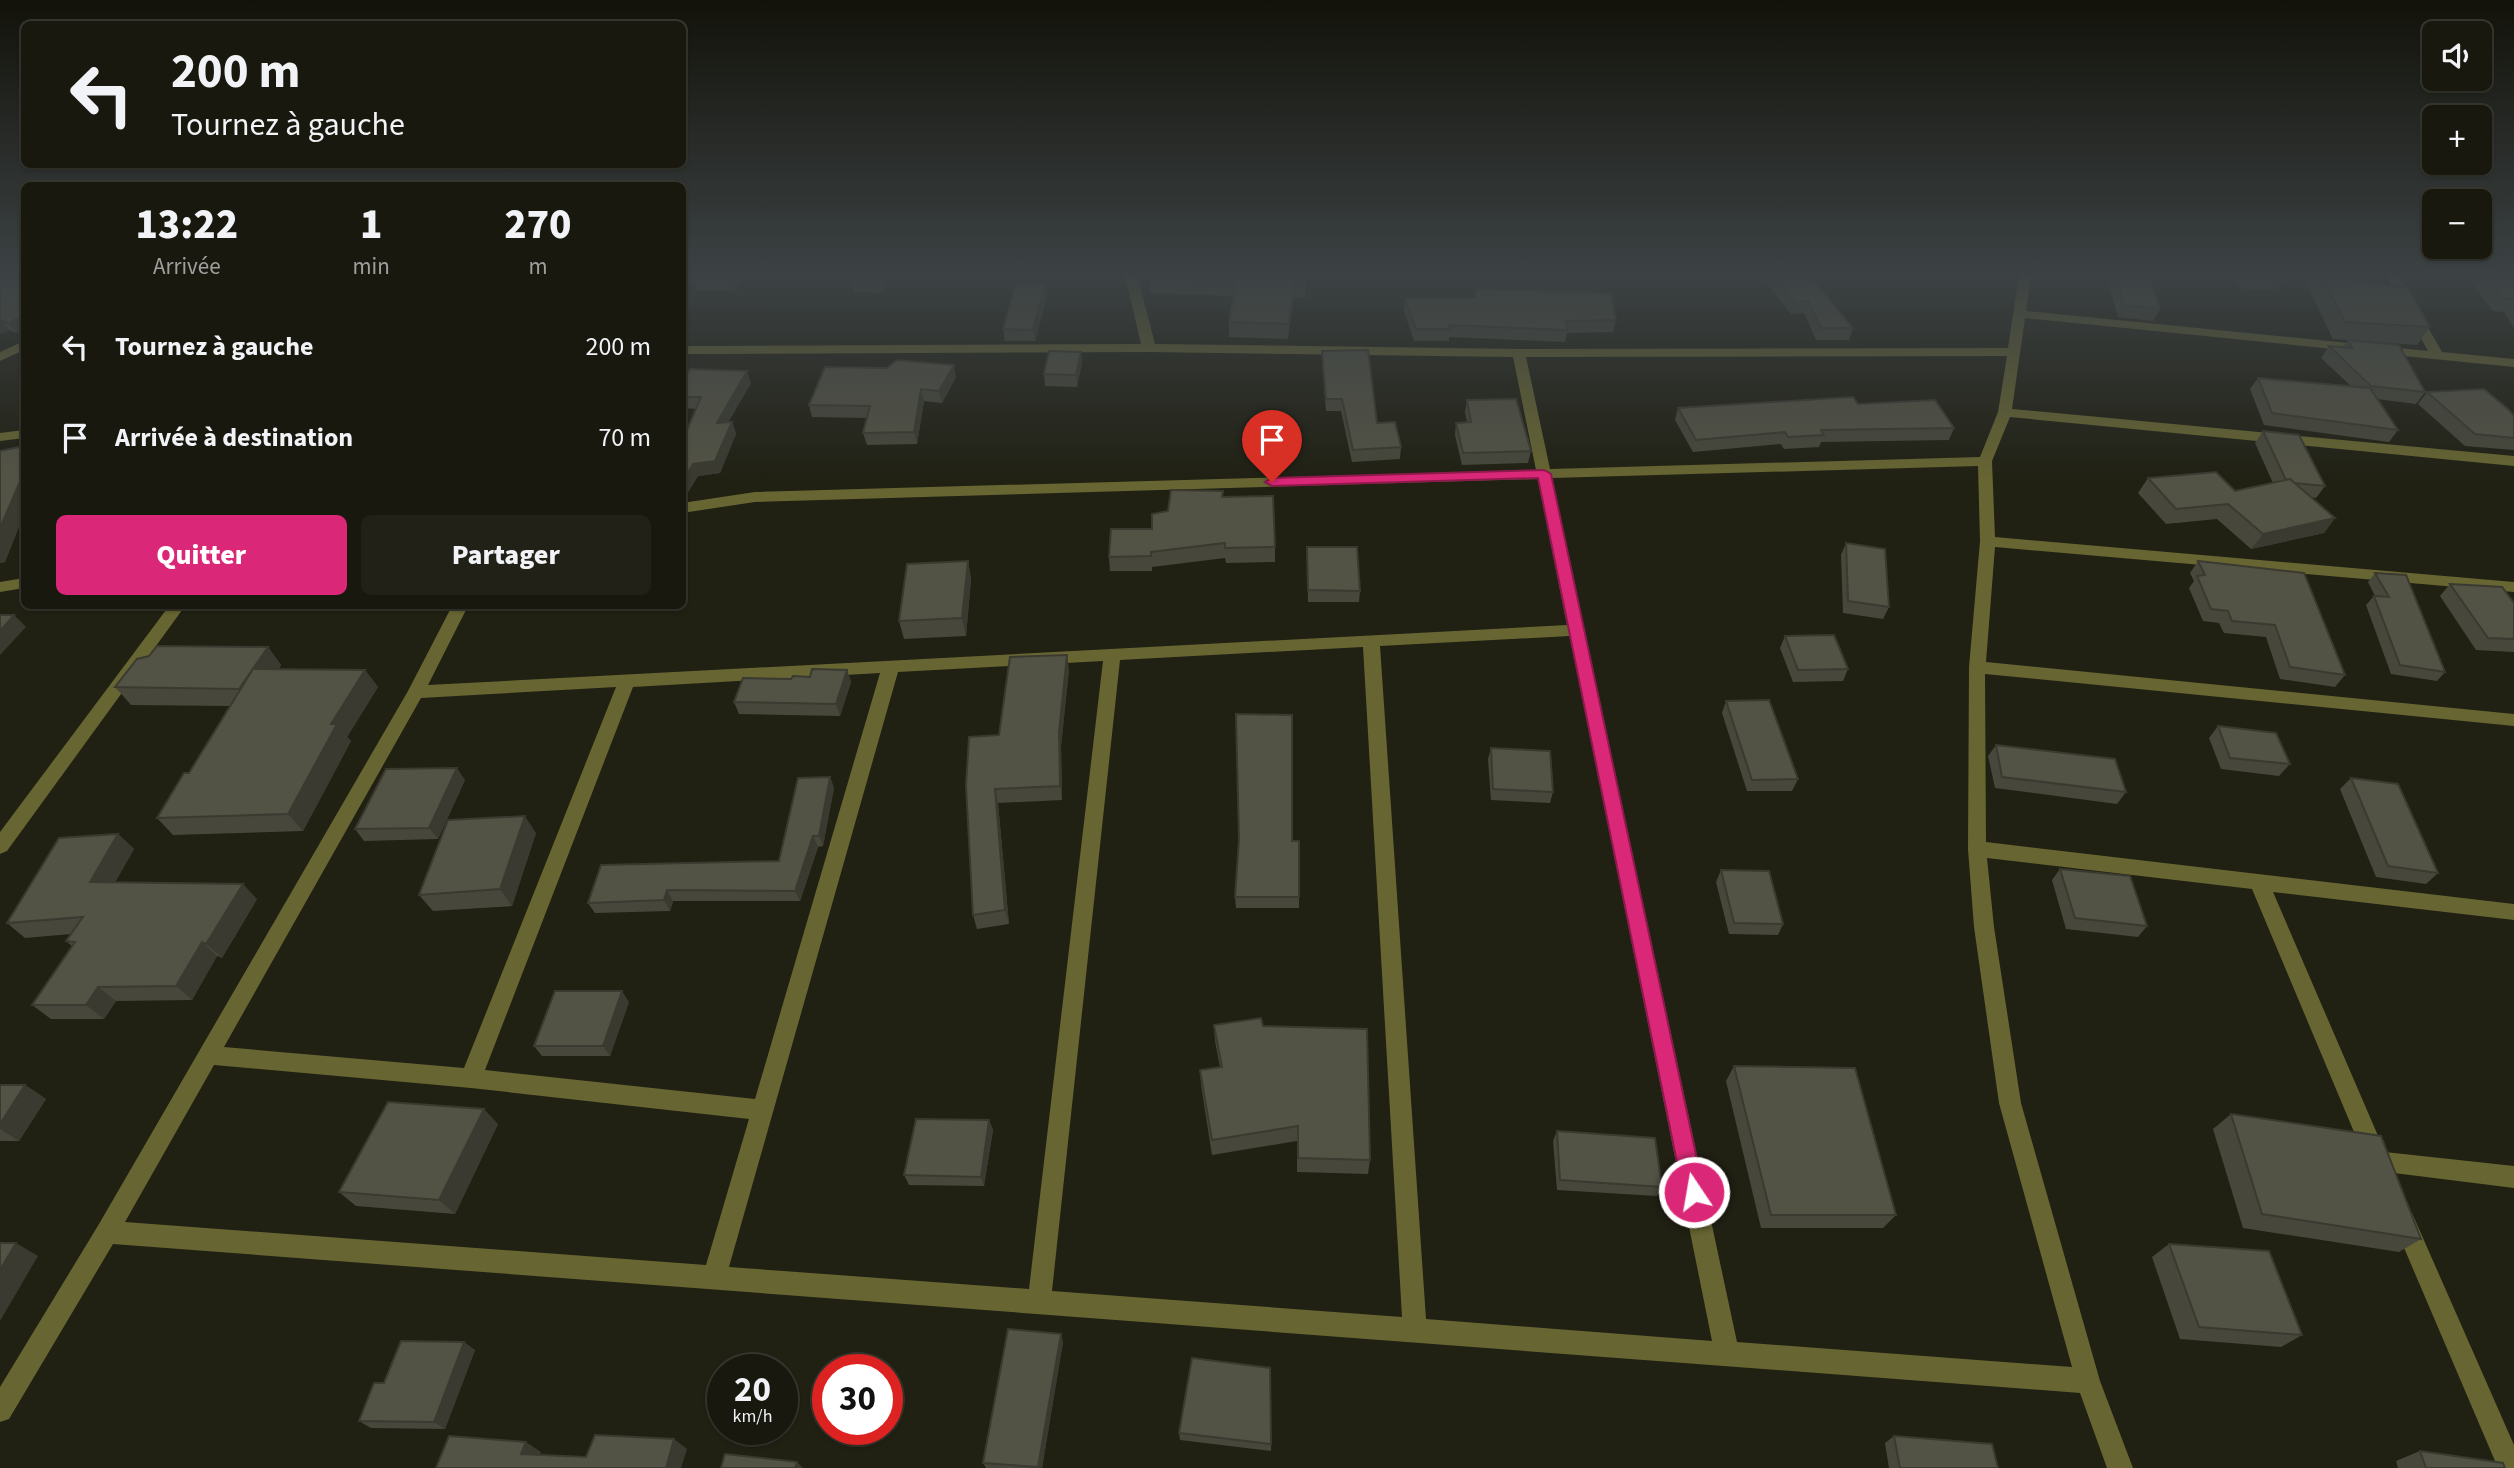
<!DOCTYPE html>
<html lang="fr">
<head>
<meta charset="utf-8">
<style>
	:root { --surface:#18180e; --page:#212117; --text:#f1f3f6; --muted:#9fa09e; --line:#36372e; --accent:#db2777 }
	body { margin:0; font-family:"Source Sans 3",sans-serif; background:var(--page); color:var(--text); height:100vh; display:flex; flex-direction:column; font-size:26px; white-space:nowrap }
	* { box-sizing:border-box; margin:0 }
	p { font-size:23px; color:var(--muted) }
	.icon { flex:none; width:38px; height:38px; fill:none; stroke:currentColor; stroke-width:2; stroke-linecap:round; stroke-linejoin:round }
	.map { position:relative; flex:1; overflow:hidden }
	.side { position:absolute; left:21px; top:182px; width:665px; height:427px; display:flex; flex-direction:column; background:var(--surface); border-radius:10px; box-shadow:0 2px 5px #0004,0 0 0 2px var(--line) }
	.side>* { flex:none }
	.hud { position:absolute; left:21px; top:21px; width:665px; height:147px; border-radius:10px; box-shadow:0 2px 5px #0004,0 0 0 2px var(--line); background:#18180e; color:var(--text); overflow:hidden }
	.controls { position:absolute; left:2422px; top:21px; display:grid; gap:14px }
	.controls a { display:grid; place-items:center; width:70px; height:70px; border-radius:10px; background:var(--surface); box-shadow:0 2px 5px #0004,0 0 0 2px var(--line); font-size:35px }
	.speed { position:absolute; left:707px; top:1354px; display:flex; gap:14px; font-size:35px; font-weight:700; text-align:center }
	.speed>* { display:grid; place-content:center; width:91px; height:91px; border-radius:50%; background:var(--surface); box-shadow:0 2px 5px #0004,0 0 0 2px var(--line); line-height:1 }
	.speed small { font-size:18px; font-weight:400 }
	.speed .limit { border:10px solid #d22; background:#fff; color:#111 }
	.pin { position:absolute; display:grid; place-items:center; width:60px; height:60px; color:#fff; margin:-72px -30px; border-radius:50% 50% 50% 0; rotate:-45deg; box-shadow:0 0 7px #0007 }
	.pin .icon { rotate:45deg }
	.me { position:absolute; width:77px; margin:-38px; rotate:348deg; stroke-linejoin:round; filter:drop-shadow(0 0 5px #0008) }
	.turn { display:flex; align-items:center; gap:24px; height:147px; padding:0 35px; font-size:32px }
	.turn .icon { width:91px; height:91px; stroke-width:2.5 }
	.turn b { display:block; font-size:49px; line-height:60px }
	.eta { display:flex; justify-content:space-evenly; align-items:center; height:119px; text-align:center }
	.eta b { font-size:42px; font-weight:800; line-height:49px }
	.action { display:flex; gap:14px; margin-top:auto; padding:14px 35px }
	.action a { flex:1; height:80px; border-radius:10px; background:var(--accent); color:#fff; font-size:28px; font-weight:800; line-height:80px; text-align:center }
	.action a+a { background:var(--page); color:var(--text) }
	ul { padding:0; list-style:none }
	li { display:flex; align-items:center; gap:21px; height:91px; padding:0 35px }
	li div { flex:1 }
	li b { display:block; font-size:26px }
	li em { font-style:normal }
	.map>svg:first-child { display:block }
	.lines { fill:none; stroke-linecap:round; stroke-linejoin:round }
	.minor { fill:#676532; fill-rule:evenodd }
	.tertiary { fill:#676532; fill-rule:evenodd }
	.wall { fill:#47473b }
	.shaded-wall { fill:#3a3a30 }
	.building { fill:#535345; stroke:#3a3a30; stroke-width:2 }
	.route { fill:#db2777; stroke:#8e194d; stroke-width:2 }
</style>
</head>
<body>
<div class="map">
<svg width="2514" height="1468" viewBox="0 0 2514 1468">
	<rect width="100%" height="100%" fill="#202013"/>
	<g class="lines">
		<g class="minor">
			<path d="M1125,275h12l18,69 364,5 489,-1 11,-73h12l-5,36 402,40 -42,-76h12l44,77 72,7v8l-489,-49 -13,91 502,47v10l-504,-49 -18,44 3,76 519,45v10l-519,-45 -9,115 528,52v12l-529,-52 1,168 528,62v16l-241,-28 112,260 129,14v22l-144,-18 -118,-281 -265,-31 7,69 27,176 79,278 33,87h-26l-27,-75 -1967,-149 -104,175 -9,3v-35l99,-163 309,-533 44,-85h16l-40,79 1139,-60 -29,-146 -783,23 -73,11v-10l73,-11 781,-22 -23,-113 -364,-5 -467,2v-8l459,-2zM2007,356l-9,56 -18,45 -430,12 -24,-112zM1978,466l2,75 -11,126 -1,182 6,78 25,176 73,264 -335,-25 -185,-864zM1570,636l142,705 -286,-22 -46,-673zM1363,647l39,670 -350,-26 68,-631zM1103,661l-74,628 -300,-22 169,-595zM880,673l-125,426 -270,-29 148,-383zM616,687l-152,381 -240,-21 197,-349zM214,1065l257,23 278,31 -43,146 -581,-43z"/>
			<polygon points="24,430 24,438 0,441 0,433"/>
			<polygon points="24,578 24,588 0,592 0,582"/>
			<polygon points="169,606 185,606 7,851 0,854 0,832"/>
			<polygon points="2404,1210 2412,1213 2514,1445 2514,1468 2498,1468 2396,1229 2393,1221 2396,1213"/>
		</g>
		<polygon class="tertiary" points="24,341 24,350 0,361 0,352"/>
	</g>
	<g class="wall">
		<polygon points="0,275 24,275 24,329 17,333 9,330 0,334"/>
		<polygon points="682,275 745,275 735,291 697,290 694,281 682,281"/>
		<polygon points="853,275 890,275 883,293 854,292 851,281"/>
		<polygon points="1306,275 1305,298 1294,297 1288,339 1229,337 1229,322 1234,296 1150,293 1149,279"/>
		<polygon points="1760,275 1809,275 1853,328 1849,340 1816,340 1804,313 1791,314"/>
		<polygon points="2106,275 2149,275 2160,309 2153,321 2118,317"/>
		<polygon points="2231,275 2280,275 2283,279 2276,290 2241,289"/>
		<polygon points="2302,275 2349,275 2352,281 2430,327 2417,345 2333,339"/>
		<polygon points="2476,275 2514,275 2514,328 2504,312 2493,311 2471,282"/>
		<polygon points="1045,284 1047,296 1035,341 1005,341 1003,329"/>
		<polygon points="1405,299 1616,320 1613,332 1567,333 1565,342 1449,337 1449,341 1414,341 1404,311"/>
		<polygon points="2348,340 2425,392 2416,404 2377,399 2398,430 2389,442 2264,425 2250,389 2258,378 2351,386 2321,358 2329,346 2343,347"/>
		<polygon points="1322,351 1377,423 1401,447 1400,459 1352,462 1341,411 1326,411 1322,363"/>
		<polygon points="1081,352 1082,363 1077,387 1045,386 1044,374"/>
		<polygon points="956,377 942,403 924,401 917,444 867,445 863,433 867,418 812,417 809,405"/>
		<polygon points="682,382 751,383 728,422 732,422 736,434 720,473 698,476 685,497 682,496 682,442 696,409 682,408"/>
		<polygon points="2427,392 2514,416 2514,450 2465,446 2418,404"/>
		<polygon points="1467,400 1531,451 1528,463 1462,465 1455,435 1456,423 1467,422 1465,412"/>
		<polygon points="1858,404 1954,428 1949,440 1821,442 1819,447 1784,449 1781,444 1693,452 1675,420 1678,408"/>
		<polygon points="2263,431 2325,486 2316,498 2311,497 2335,518 2324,533 2251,549 2217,519 2166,524 2138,493 2148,478 2235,491 2273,483 2255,443"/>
		<polygon points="24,446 24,514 5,562 0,563 0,451"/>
		<polygon points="1223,491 1223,497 1275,547 1275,562 1226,563 1225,558 1152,567 1152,571 1110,571 1109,557 1152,529 1168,511"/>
		<polygon points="1846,543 1889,607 1883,619 1843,613 1841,555"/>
		<polygon points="1307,547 1360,591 1359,602 1308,602"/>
		<polygon points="968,561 971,579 966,636 904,639 899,621"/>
		<polygon points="2198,561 2345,675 2335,687 2280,679 2266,637 2224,633 2219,623 2203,621 2189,588 2194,581 2190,573"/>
		<polygon points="2375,573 2445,672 2437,681 2391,674 2366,605 2374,596 2375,596 2368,582"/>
		<polygon points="2450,584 2514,603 2514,652 2476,650 2440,596"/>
		<polygon points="1785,636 1848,669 1843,681 1793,682 1780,648"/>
		<polygon points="268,647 281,665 279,669 365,670 378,687 347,737 351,741 303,831 173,835 157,818 189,773 230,706 131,705 115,687"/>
		<polygon points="847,670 851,682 840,716 739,714 734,702 791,679"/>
		<polygon points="1069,670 1061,746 1062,800 998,803 1009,924 977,929 973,915 999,735"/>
		<polygon points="1726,701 1798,779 1792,791 1747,791 1722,713"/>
		<polygon points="2218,726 2290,764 2279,776 2221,769 2209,738"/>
		<polygon points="1996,745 2126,792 2117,804 1995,788 1988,756"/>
		<polygon points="1491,748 1553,792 1550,803 1491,800 1488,759"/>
		<polygon points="830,777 834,788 823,846 818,847 800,901 673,901 670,911 595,913 588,903 779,861"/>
		<polygon points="2351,778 2438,873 2426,884 2376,877 2340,789"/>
		<polygon points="465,780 438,839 364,841 355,829"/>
		<polygon points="536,833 512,906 433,911 419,895"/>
		<polygon points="118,834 134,849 115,882 257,899 222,958 217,956 192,1000 116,1001 104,1019 51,1019 32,1005 72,946 66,941 71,934 25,938 7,923"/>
		<polygon points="1292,841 1299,897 1299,908 1236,908 1235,897"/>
		<polygon points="2060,869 2147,926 2138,937 2066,929 2052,880"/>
		<polygon points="1721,870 1783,924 1778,935 1729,934 1716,882"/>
		<polygon points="629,1002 610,1056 542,1056 534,1046"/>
		<polygon points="1214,1025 1263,1026 1370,1160 1368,1174 1297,1172 1297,1141 1212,1155 1201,1085 1200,1070 1220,1067 1215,1041"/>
		<polygon points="1734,1066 1896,1215 1883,1228 1761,1228 1726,1081"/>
		<polygon points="0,1085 25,1085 46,1099 19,1141 0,1141"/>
		<polygon points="2231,1114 2421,1239 2399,1252 2243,1228 2213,1129"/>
		<polygon points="989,1120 993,1130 984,1186 909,1185 904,1175"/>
		<polygon points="498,1124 455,1214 356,1206 339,1192"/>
		<polygon points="1557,1131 1662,1187 1657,1196 1557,1190 1553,1141"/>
		<polygon points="2169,1244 2302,1335 2281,1347 2180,1339 2152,1257"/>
		<polygon points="1063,1342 1042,1468 986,1468 983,1463"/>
		<polygon points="475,1350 445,1429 371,1428 359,1421 384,1383"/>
		<polygon points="1270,1368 1271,1451 1180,1440 1179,1433"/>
		<polygon points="1894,1436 1998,1468 1889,1468 1885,1443"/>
		<polygon points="2420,1451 2505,1468 2398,1468 2396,1461"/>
	</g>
	<g class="shaded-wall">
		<polygon points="731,275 745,275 735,291 730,276"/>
		<polygon points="883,275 890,275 883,293 880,281"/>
		<polygon points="1294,283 1294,297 1288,339 1289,324"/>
		<polygon points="1045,284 1047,296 1035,341 1033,330"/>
		<polygon points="24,315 24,329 17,333 9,323"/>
		<polygon points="0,320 1,320 9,330 0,334"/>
		<polygon points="1081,352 1082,363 1077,387 1076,375"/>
		<polygon points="954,365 956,377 942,403 939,391"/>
		<polygon points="747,371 751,383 721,435 717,423"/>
		<polygon points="921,389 924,401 917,444 914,432"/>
		<polygon points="732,422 736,434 720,473 698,476 685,497 682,489 682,482 693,464"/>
		<polygon points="19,484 24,491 24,514 5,562 0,563 0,528"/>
		<polygon points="2335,518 2324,533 2251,549 2263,534"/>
		<polygon points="968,561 971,579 966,636 962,618"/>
		<polygon points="14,615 26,627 0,655 0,631"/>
		<polygon points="268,647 281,665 253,706 239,689"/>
		<polygon points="1067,655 1069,670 1061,746 1062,800 1060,786 1059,732"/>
		<polygon points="365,670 378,687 347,737 351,741 303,831 288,814 331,724"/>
		<polygon points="847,670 851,682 840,716 836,704"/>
		<polygon points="457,768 465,780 438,839 429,828"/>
		<polygon points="830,777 834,788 823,846 819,836"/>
		<polygon points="995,789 998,803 1009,924 1005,910"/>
		<polygon points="525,816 536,833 512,906 500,889"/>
		<polygon points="118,834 134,849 107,897 90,882"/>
		<polygon points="813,836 818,847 800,901 795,891"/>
		<polygon points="243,884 257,899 222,958 206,944"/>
		<polygon points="667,890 673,901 670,911 664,900"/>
		<polygon points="202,942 217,956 192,1000 176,986"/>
		<polygon points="98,987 116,1001 104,1019 86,1005"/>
		<polygon points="622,991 629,1002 610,1056 603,1046"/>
		<polygon points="25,1085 46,1099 19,1141 0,1129 0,1124"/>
		<polygon points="484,1109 498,1124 455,1214 439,1200"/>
		<polygon points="989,1120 993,1130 984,1186 981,1177"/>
		<polygon points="16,1243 38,1256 0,1321 0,1270"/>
		<polygon points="1061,1334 1063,1342 1042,1468 1039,1468"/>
		<polygon points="464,1342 475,1350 445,1429 434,1422"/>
		<polygon points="674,1439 687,1449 681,1468 666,1468"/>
		<polygon points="526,1442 541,1452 537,1464 521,1454"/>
		<polygon points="797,1462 803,1468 795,1468"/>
	</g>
	<g class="building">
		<polygon points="0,275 24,275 24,315 9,323 0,320"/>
		<polygon points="853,275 883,275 880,281 851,281"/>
		<polygon points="1149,275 1306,275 1305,283 1294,283 1289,324 1229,322 1236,281 1149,279"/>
		<polygon points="1773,275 1809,275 1853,328 1821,328 1808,301 1795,302"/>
		<polygon points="2115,275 2149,275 2160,309 2124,305"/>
		<polygon points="2246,275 2280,275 2283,279 2248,277"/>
		<polygon points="2321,275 2349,275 2352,281 2407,287 2430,327 2345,322"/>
		<polygon points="2483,275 2514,275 2514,299 2502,298"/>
		<polygon points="1016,283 1045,284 1033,330 1003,329"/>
		<polygon points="1477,289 1611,293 1616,320 1566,321 1567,330 1449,325 1450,329 1416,329 1405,299 1475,298"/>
		<polygon points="2348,340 2399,345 2425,392 2371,386 2329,346 2352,348"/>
		<polygon points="1368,350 1377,423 1395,422 1401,447 1353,450 1342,399 1326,399 1322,351"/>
		<polygon points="1049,351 1081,352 1076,375 1044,374"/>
		<polygon points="897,360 954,365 939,391 921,389 914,432 863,433 870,406 809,405 825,367 887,368"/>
		<polygon points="690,369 747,371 717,423 732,422 715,461 693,464 682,482 682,442 701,397 682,397 682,382"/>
		<polygon points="2258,378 2370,388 2398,430 2272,413"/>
		<polygon points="2484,389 2509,410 2514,416 2514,438 2475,434 2427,392"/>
		<polygon points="1853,397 1858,404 1935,400 1954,428 1821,430 1824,435 1788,437 1785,432 1696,440 1678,408"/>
		<polygon points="1516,399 1531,451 1463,453 1456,423 1471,422 1467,400"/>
		<polygon points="2263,431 2299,435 2325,486 2294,483 2290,479 2286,480"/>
		<polygon points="24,446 24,483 19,484 0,528 0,451"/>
		<polygon points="2216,472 2235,491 2290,479 2335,518 2263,534 2228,504 2176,509 2148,478"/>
		<polygon points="1171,490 1223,491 1222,497 1273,496 1275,547 1225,548 1225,543 1151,552 1151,556 1109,557 1111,529 1152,529 1152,514 1168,511"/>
		<polygon points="1846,543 1885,549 1889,607 1848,601"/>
		<polygon points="1307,547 1357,547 1360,591 1308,590"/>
		<polygon points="968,561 962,618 899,621 907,564"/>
		<polygon points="2198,561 2304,573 2345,675 2290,667 2275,625 2232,621 2228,611 2211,609 2197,576 2205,575"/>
		<polygon points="2375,573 2406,575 2445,672 2400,665 2374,596 2389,597"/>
		<polygon points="2450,584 2502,587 2514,603 2514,639 2488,638"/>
		<polygon points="0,615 14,615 0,631"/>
		<polygon points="1834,635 1848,669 1798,670 1785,636"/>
		<polygon points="157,646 268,647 239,689 115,687 137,659 149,656"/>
		<polygon points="1067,655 1059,732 1060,786 995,789 1005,910 973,915 966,785 969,737 999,735 1010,657"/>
		<polygon points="253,669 365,670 331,724 337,724 288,814 157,818 184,773 189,773"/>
		<polygon points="812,669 847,670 836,704 734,702 743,678 791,679 793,676 810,677"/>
		<polygon points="1769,700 1798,779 1752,780 1726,701"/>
		<polygon points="1236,714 1292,715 1292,841 1299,841 1299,897 1235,897 1239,840"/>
		<polygon points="2218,726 2276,733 2290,764 2230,758"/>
		<polygon points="1996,745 2115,759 2126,792 2002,777"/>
		<polygon points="1491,748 1550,751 1553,792 1493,789"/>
		<polygon points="457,768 429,828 355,829 386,769"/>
		<polygon points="830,777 819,836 813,836 795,891 667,890 664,900 588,903 601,865 779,861 798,778"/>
		<polygon points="2351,778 2398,784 2438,873 2388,866"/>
		<polygon points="525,816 500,889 419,895 448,820"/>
		<polygon points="118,834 90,882 243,884 206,944 202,942 176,986 98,987 86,1005 32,1005 75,942 66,941 83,917 7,923 59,838"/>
		<polygon points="2060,869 2130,876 2147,926 2075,918"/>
		<polygon points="1721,870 1769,871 1783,924 1734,923"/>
		<polygon points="555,991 622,991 603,1046 534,1046"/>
		<polygon points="1261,1018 1263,1026 1367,1029 1370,1160 1298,1158 1298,1126 1212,1140 1200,1070 1222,1067 1214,1025"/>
		<polygon points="1734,1066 1855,1068 1896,1215 1771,1215"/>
		<polygon points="0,1085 25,1085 0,1124"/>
		<polygon points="388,1102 484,1109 439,1200 339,1192"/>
		<polygon points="2231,1114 2381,1136 2421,1239 2262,1214"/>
		<polygon points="916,1119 989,1120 981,1177 904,1175"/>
		<polygon points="1557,1131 1655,1138 1662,1187 1560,1180"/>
		<polygon points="0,1243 16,1243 0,1270"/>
		<polygon points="2169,1244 2269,1251 2302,1335 2199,1327"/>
		<polygon points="1008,1329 1061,1334 1038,1467 983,1463"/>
		<polygon points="401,1341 464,1342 434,1422 359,1421 374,1383 384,1383"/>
		<polygon points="1192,1358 1270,1368 1271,1444 1179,1433"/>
		<polygon points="595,1435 674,1439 666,1468 436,1468 449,1436 526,1442 521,1454 586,1457"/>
		<polygon points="1894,1436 1992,1444 1998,1468 1900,1468"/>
		<polygon points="2420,1451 2503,1463 2505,1468 2426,1468"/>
		<polygon points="725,1454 797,1462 795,1468 721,1468"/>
	</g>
	<linearGradient id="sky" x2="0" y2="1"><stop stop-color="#12120a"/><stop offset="0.57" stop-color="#3c4244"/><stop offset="1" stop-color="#3c4244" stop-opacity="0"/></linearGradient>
	<rect width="2514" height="480" fill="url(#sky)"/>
	<polygon class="route" points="1544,470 1551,474 1704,1192 1701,1200 1694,1202 1686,1200 1683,1192 1538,478 1272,486 1265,482 1272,478"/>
</svg>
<div class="controls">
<a><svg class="icon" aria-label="sound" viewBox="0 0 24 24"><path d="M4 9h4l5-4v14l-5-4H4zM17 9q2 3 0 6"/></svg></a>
<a>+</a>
<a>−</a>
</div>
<div class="speed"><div>20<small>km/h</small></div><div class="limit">30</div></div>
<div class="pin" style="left:1272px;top:482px;background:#d93025"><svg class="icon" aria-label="arrive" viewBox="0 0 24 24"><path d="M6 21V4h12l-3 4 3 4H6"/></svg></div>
<svg class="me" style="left:1694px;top:1192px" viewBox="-20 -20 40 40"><circle r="17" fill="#db2777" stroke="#fff" stroke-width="3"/><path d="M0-11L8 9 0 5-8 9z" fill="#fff"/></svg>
<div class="hud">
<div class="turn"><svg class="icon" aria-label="left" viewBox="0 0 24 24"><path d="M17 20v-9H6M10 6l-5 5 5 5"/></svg><div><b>200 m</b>Tournez à gauche</div></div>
</div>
<section class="side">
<div class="eta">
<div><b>13:22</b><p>Arrivée</p></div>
<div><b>1</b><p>min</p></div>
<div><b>270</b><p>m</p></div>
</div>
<ul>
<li><svg class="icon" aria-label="left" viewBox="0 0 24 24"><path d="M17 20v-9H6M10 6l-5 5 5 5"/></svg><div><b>Tournez à gauche</b></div><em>200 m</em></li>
<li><svg class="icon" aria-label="arrive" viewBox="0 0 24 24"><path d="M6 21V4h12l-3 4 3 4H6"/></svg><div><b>Arrivée à destination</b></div><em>70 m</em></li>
</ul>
<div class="action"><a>Quitter</a><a>Partager</a></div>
</section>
</div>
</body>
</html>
